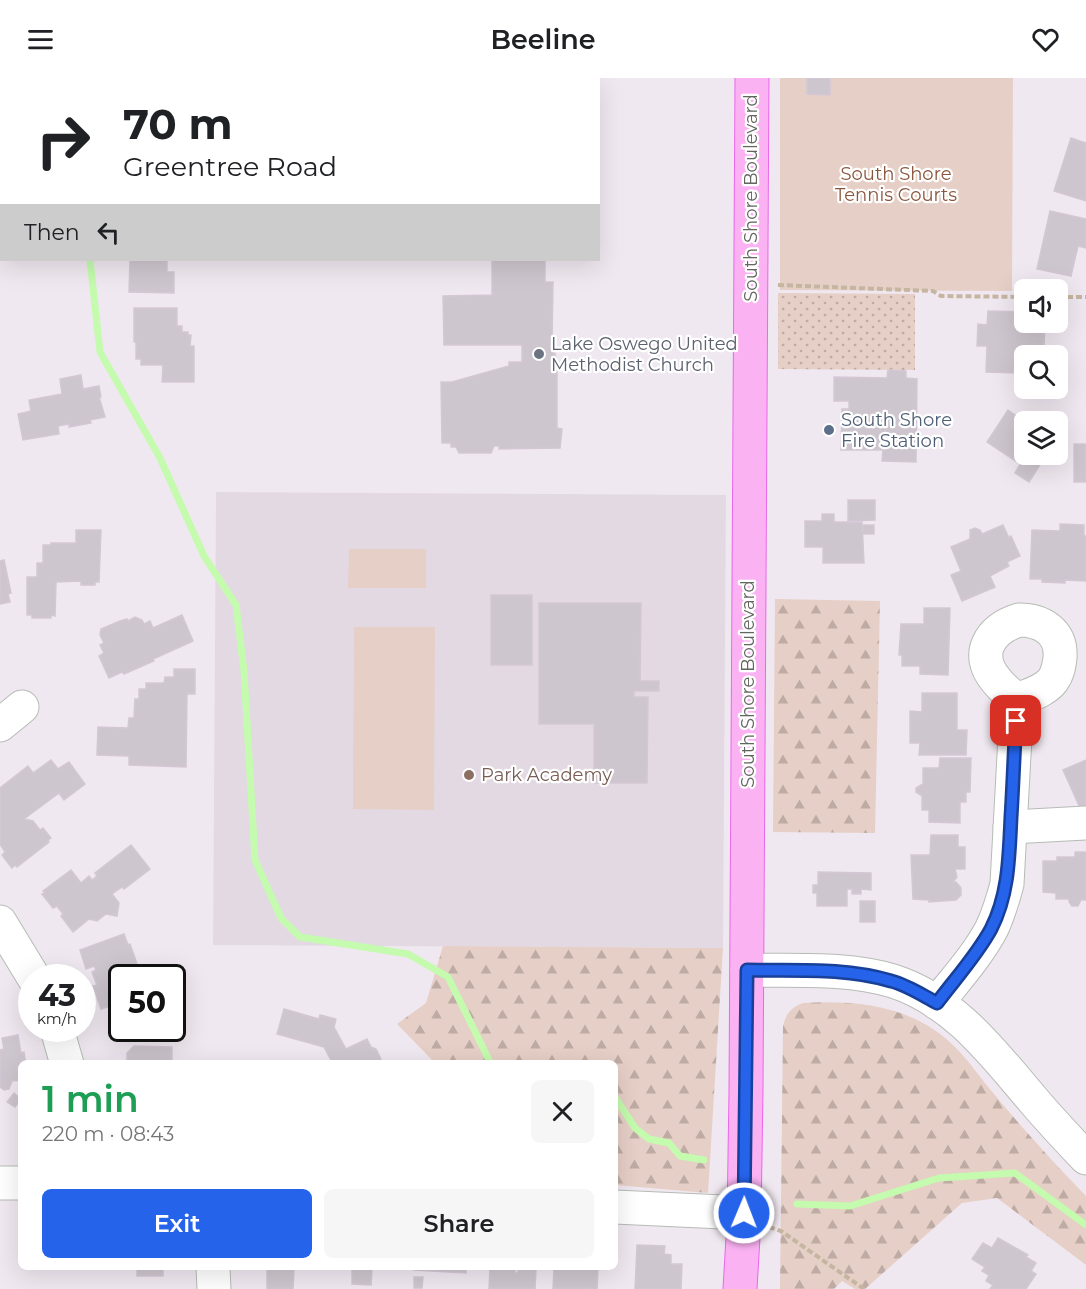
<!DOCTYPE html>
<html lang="en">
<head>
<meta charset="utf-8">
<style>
	:root { --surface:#fff; --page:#f6f6f6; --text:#202124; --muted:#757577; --accent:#2563eb }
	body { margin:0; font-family:Montserrat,sans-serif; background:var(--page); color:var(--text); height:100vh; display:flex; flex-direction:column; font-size:22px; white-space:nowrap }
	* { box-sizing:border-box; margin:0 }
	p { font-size:20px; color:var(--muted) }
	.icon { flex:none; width:33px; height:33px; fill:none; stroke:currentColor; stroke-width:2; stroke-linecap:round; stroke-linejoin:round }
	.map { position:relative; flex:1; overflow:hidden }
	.side { position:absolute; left:18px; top:982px; width:600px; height:210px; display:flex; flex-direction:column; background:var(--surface); border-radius:9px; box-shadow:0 6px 24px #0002 }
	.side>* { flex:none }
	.top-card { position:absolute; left:0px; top:0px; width:600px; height:183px; box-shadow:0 6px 24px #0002; background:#fff; color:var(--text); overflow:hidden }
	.tools { position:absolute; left:1014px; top:201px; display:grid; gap:12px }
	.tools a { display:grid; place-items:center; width:54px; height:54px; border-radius:9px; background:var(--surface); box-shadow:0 6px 24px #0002; font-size:30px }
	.speed { position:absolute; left:18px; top:886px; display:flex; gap:12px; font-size:30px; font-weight:700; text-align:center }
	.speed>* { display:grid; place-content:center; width:78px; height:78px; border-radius:50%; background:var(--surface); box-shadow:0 6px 24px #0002; line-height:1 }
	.speed small { font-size:15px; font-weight:400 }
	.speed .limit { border:3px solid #111; border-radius:9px; background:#fff; color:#111 }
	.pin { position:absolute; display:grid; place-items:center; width:51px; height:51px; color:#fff; margin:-26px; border-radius:12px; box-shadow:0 3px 9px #0006 }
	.me { position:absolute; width:66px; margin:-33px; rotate:1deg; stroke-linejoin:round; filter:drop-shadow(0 0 4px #0008) }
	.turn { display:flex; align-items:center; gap:21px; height:126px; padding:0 24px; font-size:27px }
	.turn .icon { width:78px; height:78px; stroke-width:2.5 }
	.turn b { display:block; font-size:42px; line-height:51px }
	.then { display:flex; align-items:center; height:57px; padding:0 24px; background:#0003; gap:12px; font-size:22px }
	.round { display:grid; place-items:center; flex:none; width:63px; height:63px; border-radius:9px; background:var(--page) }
	.head { display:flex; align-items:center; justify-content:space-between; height:102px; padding:0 24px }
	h1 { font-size:36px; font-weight:600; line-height:45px; color:#1e9e55 }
	.primary-button { display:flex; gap:12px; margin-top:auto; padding:12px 24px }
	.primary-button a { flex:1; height:69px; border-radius:9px; background:var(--accent); color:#fff; font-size:24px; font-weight:600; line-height:69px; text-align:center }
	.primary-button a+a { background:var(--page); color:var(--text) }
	header { display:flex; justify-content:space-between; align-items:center; height:78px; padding:0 24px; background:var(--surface); font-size:27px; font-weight:600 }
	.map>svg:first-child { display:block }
	.education { fill:#e3d9e3 }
	.grass { fill:url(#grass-dots) }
	.forest { fill:url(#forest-firs) }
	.green { fill:#e6cfc6 }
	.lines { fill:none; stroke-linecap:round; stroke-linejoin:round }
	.stream { stroke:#c4fbae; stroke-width:7 }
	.building { fill:#cec6ce; stroke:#d4c7d5; stroke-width:1.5 }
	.minor-casing { stroke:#b6bcb5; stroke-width:35 }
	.major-casing { stroke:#ea67eb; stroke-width:35 }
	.path { stroke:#c6b5a0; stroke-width:4; stroke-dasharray:6 3; stroke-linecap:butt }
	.minor { stroke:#fff; stroke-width:33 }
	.major { stroke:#fbb2f3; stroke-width:33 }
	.route-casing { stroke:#184099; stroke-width:15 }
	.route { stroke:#2563eb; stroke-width:10 }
	.worship-dot { fill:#6b7280; stroke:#fff; stroke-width:2 }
	.service-dot { fill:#5c6f8a; stroke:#fff; stroke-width:2 }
	.education-dot { fill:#8d6e63; stroke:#fff; stroke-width:2 }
	.labels { text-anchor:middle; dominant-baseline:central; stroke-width:4.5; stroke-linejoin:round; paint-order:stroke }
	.park-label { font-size:18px; fill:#8a553c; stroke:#fff }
	.street-label { font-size:18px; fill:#61675f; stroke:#fff }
	.worship-label { font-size:18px; fill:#5b616d; stroke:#fff; text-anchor:start }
	.service-label { font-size:18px; fill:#4e5e75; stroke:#fff; text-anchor:start }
	.education-label { font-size:18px; fill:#785e54; stroke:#fff; text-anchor:start }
</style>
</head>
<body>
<header><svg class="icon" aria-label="menu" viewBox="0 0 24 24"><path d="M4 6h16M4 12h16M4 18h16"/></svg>Beeline<svg class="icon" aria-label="heart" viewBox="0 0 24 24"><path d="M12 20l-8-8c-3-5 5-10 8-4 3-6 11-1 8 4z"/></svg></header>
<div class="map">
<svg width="1086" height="1211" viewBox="0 0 1086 1211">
	<defs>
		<pattern id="grass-dots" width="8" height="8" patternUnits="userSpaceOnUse" patternTransform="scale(1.5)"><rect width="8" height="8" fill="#e6cfc6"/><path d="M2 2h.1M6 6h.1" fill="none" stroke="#beaca4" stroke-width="1.8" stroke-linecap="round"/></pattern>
		<pattern id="forest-firs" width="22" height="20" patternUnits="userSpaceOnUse" patternTransform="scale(1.5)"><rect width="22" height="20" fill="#e6cfc6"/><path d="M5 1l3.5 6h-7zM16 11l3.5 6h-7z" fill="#beaca4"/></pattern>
	</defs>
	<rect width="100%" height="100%" fill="#f0e8f0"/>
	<polygon class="education" points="216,414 726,417 723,870 213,867"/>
	<polygon class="grass" points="778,215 915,216 915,292 778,291"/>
	<g class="forest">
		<polygon points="775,521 880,523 875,755 773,754"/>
		<polygon points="443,868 723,870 708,1115 615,1107 615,986 435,985 397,946 426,925"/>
		<path d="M803,925c56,-3 112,3 153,45 14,14 25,31 38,46 29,35 60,69 92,102v69l-89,-67 -35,5 -97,86h-10l-13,-8 -8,8h-54l3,-262c2,-13 9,-20 20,-24z"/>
	</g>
	<g class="green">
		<polygon points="780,0 1013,0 1012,213 780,212"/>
		<polygon points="349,471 426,471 426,510 348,510"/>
		<polygon points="354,549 435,549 434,732 353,731"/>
	</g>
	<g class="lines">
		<g class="stream">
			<polyline points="41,0 42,2"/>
			<polyline points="90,182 100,274 160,380 204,478 236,527 244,593 255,782 281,840 300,859 408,876 448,899 491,986"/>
			<polyline points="615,1019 635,1050 649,1061 669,1065 680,1078 704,1082"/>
			<polyline points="797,1126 850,1128 939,1100 1015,1095 1086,1147"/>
		</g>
	</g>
	<g class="building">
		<polygon points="807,0 830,0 830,17 807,16"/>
		<polygon points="1071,60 1086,65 1086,123 1054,113"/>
		<polygon points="1050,133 1086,141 1086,170 1078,168 1071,198 1037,191"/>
		<polygon points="130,182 167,182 167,194 174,194 174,215 129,214"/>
		<polygon points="492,182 545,182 545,204 553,204 552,262 557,285 557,350 562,351 560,370 499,371 499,368 494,368 491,375 459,375 456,369 451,369 451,365 442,365 441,304 452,304 509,288 509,284 522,284 522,267 444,267 443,218 492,217"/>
		<polygon points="134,230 177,230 177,248 182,248 182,254 188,254 188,257 191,257 190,268 194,268 194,304 162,304 163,287 141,287 141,281 136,281 136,264 134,264"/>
		<polygon points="988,233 1024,234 1024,244 1045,244 1044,269 1023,268 1022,295 986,294 987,268 977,268 978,246 987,247"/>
		<polygon points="888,292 906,293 906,300 917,301 916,384 882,383 883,372 841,372 842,331 849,331 849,323 834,323 834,299 887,300"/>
		<polygon points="81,297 83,311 99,308 101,319 99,319 105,339 90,342 91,345 69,349 69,346 58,348 59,356 23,362 18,336 31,333 29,322 62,316 60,301"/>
		<polygon points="1008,332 1025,344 1024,376 1047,376 1029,404 1015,395 1020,386 987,364"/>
		<rect x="1074" y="366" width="12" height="38"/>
		<polygon points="848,422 875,422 875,442 848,443"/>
		<polygon points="822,436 834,436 834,444 862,444 864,485 823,485 823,469 805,469 805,443 822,443"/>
		<polygon points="1060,446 1084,447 1084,458 1086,458 1086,503 1065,502 1065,505 1042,504 1042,501 1030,501 1032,452 1060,453"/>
		<rect x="863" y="447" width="11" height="9"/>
		<polygon points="1003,447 1009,460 1011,458 1020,478 1007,484 1009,488 990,498 995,509 962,523 951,497 961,493 951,469 970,461 970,452 975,450 980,452 982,456"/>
		<polygon points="76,452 101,452 99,504 95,504 95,507 81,507 81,503 56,504 55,538 51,537 51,540 32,540 32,537 27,537 27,499 37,499 37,485 43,485 43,467 51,467 51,465 76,465"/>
		<polygon points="4,482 11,515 8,516 10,524 0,526 0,483"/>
		<rect x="491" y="517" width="41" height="70"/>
		<polygon points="539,525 641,525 640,603 659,603 659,613 634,613 634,619 648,619 647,705 594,705 594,646 539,646"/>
		<polygon points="924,530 950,530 948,597 920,596 920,588 902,588 902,577 899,577 901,546 924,546"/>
		<polygon points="182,537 193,563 153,581 154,583 124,596 122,594 109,600 99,578 104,575 100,567 104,565 100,557 101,551 120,543 127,541 128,543 135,539 142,542 144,546 150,543 153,550"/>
		<polygon points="174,591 195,591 195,616 187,616 186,689 129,687 129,678 97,677 98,649 128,650 129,640 134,640 135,621 139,621 139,611 146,611 146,605 164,605 165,599 174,599"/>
		<polygon points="922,615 957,615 957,652 967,652 966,677 919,677 920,665 910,665 910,633 922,634"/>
		<polygon points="940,680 971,680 970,714 966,714 966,724 960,724 960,745 929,744 929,732 922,732 922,718 916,714 916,710 923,706 923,690 939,690"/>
		<polygon points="51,682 58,691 69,684 85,706 64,722 59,715 24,741 33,743 40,752 43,750 51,760 48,762 49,764 17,789 15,787 12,790 2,777 5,774 0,766 0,710 28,688 33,695"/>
		<polygon points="1086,682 1086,730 1081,732 1063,692"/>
		<polygon points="931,757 958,757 958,769 965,769 965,791 955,791 957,799 953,804 956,804 961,810 961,817 956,822 929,824 929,822 913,821 911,777 930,777"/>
		<polygon points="131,767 150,791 124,811 122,809 112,816 119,825 117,838 106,836 97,843 89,841 73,854 61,838 63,836 57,828 53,830 42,816 45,815 43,813 71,792 81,805 89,798 92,802 97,798 95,795"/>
		<polygon points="1075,774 1086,774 1086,822 1081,822 1078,828 1072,828 1069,824 1069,821 1056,821 1056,815 1043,814 1043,783 1057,783 1057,779 1075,779"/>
		<polygon points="818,794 871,795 871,812 861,811 861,816 852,816 852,811 847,811 847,828 817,828 817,815 813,815 813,807 818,807"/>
		<rect x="860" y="823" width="15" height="21"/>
		<polygon points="124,856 128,867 130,866 142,900 122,900 122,924 101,931 93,908 97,907 92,894 96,892 94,888 86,891 80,872"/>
		<polygon points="284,931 319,941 320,937 336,941 334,949 346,971 367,961 371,969 376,971 381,981 380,986 333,986 324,969 277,956"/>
		<polygon points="18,957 21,975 24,974 26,986 21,986 21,1002 12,1003 9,1011 4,1012 0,1009 0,972 4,971 2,960"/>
		<polygon points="134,968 172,969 172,986 127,986 127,975"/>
		<polygon points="14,1015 21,1021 15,1029 7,1024"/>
		<polygon points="998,1160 1028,1177 1026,1179 1036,1185 1031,1193 1036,1196 1026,1211 990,1211 993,1207 986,1203 989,1197 982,1193 985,1189 972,1181 983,1165 992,1170"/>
		<polygon points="637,1167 665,1168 664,1176 671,1177 671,1186 682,1186 681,1211 635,1211"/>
		<rect x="137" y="1190" width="26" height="8"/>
		<polygon points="265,1190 304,1190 294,1190 293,1211 267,1211 267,1191"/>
		<polygon points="352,1190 372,1190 371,1207 352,1206"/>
		<polygon points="414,1190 466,1190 466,1195 414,1192"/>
		<polygon points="490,1190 515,1190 515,1195 518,1195 518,1190 536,1190 535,1211 489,1211"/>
		<polygon points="554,1190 598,1190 597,1211 553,1211"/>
		<polygon points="414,1199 423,1199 422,1210 414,1210"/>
	</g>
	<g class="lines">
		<defs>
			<g id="minor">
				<polyline points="231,2 231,0"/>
				<path d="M1019,542c23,0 43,12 41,38 -1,8 -2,15 -7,22 -8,11 -24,15 -36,20 -7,-6 -15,-12 -21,-20 -22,-26 -6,-51 23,-60z"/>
				<polyline points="0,647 22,629"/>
				<polyline points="1010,749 1086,745"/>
				<polyline points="0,844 34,900"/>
				<path d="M747,892c48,1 100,-3 146,11 62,20 100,72 141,120 16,19 34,38 52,57"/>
				<path d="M937,925c19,-24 41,-48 55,-75 7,-15 11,-29 15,-44l10,-184"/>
				<polyline points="57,951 67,986"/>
				<polyline points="0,1105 21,1105"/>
				<polyline points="615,1129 744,1135"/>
				<polyline points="213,1190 214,1211"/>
			</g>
			<polyline id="major" points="740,1211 744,1142 746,1013 752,0"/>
		</defs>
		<use href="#minor" class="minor-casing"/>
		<use href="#major" class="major-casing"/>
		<g class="path">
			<polyline points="778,207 933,213 941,218 1024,219"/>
			<polyline points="1058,219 1086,219"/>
			<polyline points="769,1149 781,1153 864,1211"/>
		</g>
		<use href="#minor" class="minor"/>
		<use href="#major" class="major"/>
	</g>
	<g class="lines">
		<defs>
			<path id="route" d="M744,1135l3,-243c47,1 98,-3 144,11 16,4 31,14 46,22 18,-24 40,-48 54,-74 18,-35 18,-73 20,-112 2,-32 3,-64 5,-96"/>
		</defs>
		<use href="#route" class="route-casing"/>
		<use href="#route" class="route"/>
	</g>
	<circle class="worship-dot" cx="539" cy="276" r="6"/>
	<circle class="service-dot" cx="829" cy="352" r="6"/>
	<circle class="education-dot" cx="469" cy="697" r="6"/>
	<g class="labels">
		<g class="park-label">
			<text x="896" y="96">South Shore<tspan x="896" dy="21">Tennis Courts</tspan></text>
		</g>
		<g class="street-label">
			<text transform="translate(751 120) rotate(-90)">South Shore Boulevard</text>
			<text transform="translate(748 606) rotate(-90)">South Shore Boulevard</text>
		</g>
		<g class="worship-label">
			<text x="551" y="266">Lake Oswego United<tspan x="551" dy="21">Methodist Church</tspan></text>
		</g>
		<g class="service-label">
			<text x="841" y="342">South Shore<tspan x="841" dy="21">Fire Station</tspan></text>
		</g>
		<g class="education-label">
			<text x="481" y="697">Park Academy</text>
		</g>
	</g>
</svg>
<div class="tools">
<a><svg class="icon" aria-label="sound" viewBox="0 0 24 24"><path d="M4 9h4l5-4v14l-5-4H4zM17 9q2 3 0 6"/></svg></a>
<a><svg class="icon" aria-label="search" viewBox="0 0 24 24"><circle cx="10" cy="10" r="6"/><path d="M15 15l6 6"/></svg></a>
<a><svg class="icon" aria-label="layers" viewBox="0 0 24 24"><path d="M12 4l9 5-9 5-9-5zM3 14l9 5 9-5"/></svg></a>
</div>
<div class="speed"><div>43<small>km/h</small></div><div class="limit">50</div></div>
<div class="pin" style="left:1016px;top:643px;background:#d93025"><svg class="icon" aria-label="arrive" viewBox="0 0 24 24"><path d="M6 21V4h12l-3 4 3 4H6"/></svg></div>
<svg class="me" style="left:744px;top:1135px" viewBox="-20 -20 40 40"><circle r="17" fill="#2563eb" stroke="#fff" stroke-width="3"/><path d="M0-11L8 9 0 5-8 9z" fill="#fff"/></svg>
<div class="top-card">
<div class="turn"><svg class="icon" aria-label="right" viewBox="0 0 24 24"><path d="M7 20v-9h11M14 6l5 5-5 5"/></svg><div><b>70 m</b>Greentree Road</div></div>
<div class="then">Then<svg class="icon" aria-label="left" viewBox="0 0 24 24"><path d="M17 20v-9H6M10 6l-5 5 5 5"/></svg></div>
</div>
<section class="side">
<div class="head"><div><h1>1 min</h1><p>220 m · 08:43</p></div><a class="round"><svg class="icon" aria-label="close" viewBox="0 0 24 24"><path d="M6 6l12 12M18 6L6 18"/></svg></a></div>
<div class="primary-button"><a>Exit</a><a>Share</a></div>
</section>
</div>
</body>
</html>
